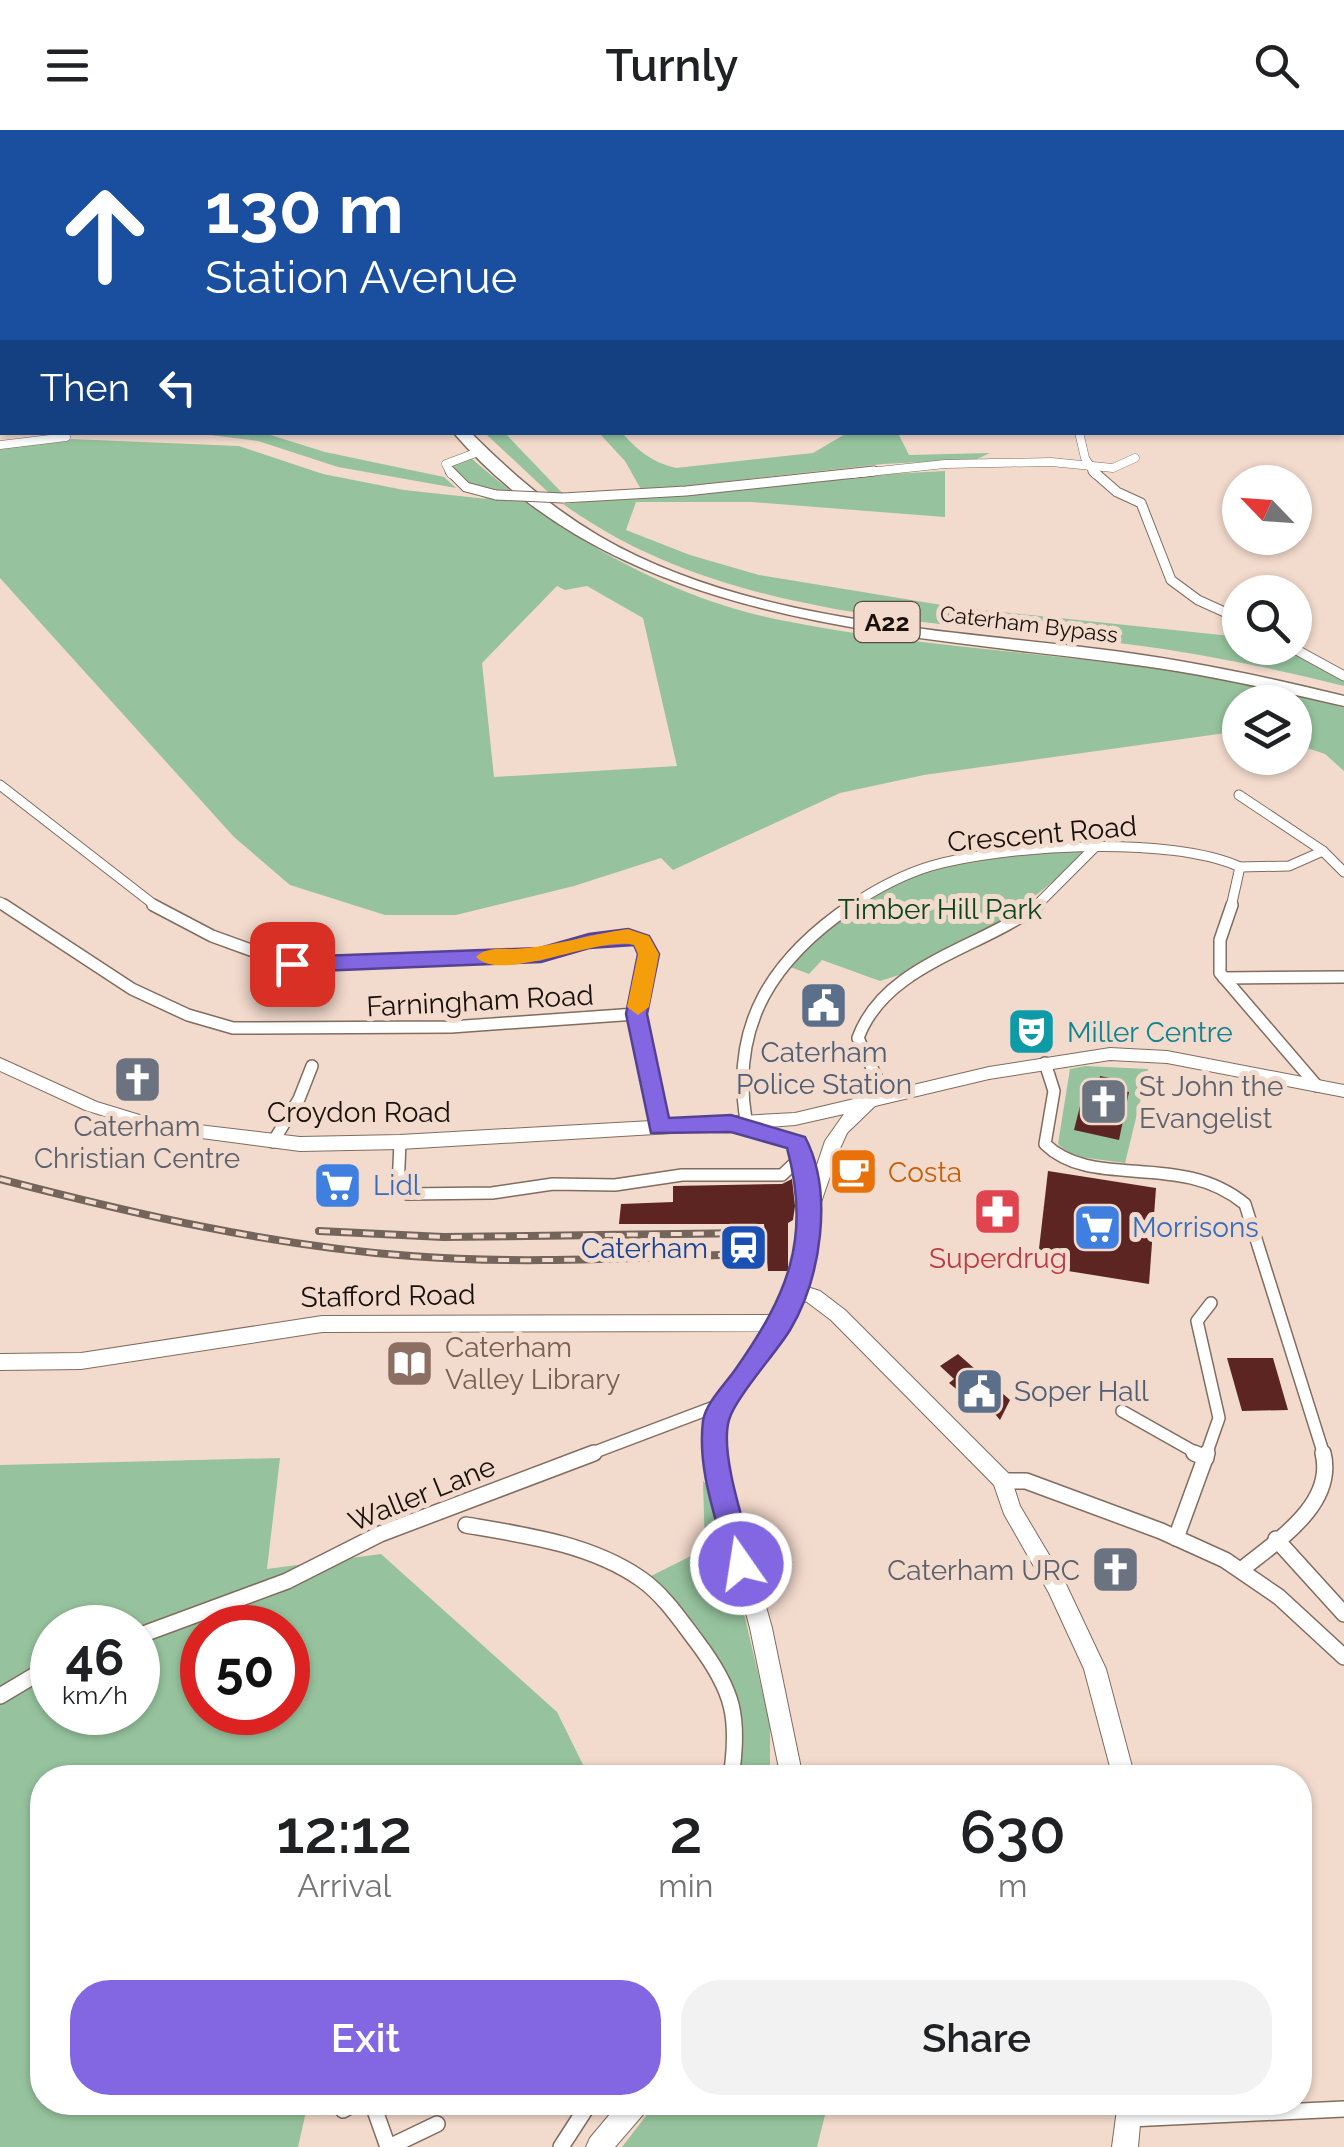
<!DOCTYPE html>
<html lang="en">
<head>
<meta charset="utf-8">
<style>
	:root { --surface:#fff; --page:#f2f2f2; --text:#202124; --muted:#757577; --accent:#8366e2 }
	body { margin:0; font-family:Raleway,sans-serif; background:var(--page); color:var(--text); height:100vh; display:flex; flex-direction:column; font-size:38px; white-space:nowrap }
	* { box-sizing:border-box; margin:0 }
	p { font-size:32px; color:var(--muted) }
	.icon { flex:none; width:55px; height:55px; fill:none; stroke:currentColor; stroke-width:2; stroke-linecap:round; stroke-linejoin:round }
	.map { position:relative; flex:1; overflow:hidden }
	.details { position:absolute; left:30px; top:1635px; width:1282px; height:350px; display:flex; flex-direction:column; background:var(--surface); border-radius:40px; box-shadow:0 2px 8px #0004 }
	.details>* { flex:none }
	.hud { position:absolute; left:0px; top:0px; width:1345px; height:305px; box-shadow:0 2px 8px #0004; background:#1a4fa0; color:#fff; overflow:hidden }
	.needle { width:65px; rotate:295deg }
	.tools { position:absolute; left:1222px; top:335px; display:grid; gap:20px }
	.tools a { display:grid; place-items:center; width:90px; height:90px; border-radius:50%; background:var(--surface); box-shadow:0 2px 8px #0004; font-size:50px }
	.speed { position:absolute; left:30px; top:1475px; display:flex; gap:20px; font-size:50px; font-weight:700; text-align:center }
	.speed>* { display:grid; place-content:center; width:130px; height:130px; border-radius:50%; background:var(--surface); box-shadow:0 2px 8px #0004; line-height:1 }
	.speed small { font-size:25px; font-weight:400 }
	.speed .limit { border:15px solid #d22; background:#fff; color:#111 }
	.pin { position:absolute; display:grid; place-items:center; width:85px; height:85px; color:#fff; margin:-42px; border-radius:20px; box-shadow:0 5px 15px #0006 }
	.me { position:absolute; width:110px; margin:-55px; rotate:347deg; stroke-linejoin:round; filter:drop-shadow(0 0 8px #0008) }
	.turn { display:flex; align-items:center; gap:35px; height:210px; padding:0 40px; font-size:45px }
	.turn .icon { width:130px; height:130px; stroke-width:2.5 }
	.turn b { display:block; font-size:70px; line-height:85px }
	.then { display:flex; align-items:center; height:95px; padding:0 40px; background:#0003; gap:20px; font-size:38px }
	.eta { display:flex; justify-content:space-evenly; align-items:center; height:170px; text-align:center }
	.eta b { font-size:60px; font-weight:600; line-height:70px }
	.action { display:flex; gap:20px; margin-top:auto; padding:20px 40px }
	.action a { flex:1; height:115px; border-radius:40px; background:var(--accent); color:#fff; font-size:40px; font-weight:600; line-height:115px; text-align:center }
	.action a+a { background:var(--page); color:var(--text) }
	header { display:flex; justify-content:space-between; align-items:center; height:130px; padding:0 40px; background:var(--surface); font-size:45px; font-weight:600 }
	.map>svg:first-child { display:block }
	.green { fill:#96c39d; fill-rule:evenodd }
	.building { fill:#5c2521 }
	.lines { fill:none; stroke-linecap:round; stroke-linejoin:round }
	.street-far3-casing { stroke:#816c5f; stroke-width:9 }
	.street-far2-casing { stroke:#816c5f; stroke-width:11 }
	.street-far1-casing { stroke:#816c5f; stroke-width:14 }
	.street-casing { stroke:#816c5f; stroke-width:18 }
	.secondary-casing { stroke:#816c5f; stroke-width:2 }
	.highway-casing { stroke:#816c5f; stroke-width:3 }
	.street-far3 { stroke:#fff; stroke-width:8 }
	.street-far2 { stroke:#fff; stroke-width:9 }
	.street-far1 { stroke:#fff; stroke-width:11 }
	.street { stroke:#fff; stroke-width:15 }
	.secondary { fill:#fff; fill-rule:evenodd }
	.highway { fill:#fff; fill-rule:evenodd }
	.rail-casing { stroke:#74655c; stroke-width:8 }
	.rail { stroke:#f2dacc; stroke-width:4; stroke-dasharray:11; stroke-linecap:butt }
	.street-bridge-casing { stroke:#816c5f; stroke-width:11; stroke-linecap:butt }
	.street-bridge { stroke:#fff; stroke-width:9 }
	.route { fill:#8366e2; stroke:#554293; stroke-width:2.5 }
	.slow { fill:#f59e0b }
	.labels { text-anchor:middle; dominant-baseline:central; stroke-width:10; stroke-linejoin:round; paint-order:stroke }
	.far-street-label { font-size:22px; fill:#18100b; stroke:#f2dacc }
	.shield { fill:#f2dacc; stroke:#594d45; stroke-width:2.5 }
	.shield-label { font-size:25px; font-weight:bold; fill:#18100b }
	.street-label { font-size:28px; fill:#18100b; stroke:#f2dacc }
	.park-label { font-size:28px; fill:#0b451d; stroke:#f2dacc }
	.culture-label { font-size:28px; fill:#0d838f; stroke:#f2dacc; text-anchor:start }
	.service-label { font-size:28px; fill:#4e5e75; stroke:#f2dacc }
	.worship-label { font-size:28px; fill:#5b616d; stroke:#f2dacc; text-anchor:start }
	.food-label { font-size:28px; fill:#c56008; stroke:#f2dacc; text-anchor:start }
	.shop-label { font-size:28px; fill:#366cbe; stroke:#f2dacc; text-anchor:start }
	.transit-label { font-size:28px; fill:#164399; stroke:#f2dacc; text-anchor:end }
	.health-label { font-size:28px; fill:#be3a42; stroke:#f2dacc }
	.education-label { font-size:28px; fill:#785e54; stroke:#f2dacc; text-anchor:start }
</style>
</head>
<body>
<header><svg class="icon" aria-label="menu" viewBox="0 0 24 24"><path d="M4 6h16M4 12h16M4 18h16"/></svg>Turnly<svg class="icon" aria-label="search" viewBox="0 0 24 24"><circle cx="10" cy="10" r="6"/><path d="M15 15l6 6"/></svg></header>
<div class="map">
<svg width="1344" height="2017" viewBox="0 0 1344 2017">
	<rect width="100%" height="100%" fill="#f2dacc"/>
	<g class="green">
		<polygon points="616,0 1163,0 1166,2 629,2"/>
		<polygon points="195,303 264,303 325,322 444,347 456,358 338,337 258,311"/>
		<polygon points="485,303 505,303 565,366 548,362"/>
		<path d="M599,303h23c17,18 29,29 54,35l137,-15 34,-20h51l11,22 81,-2 -13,6 -94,5 -241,27 -17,-30z"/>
		<path d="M70,309l169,7 84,28 81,16 83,9 -11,-5 -26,-29 20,-8c84,74 194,139 305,162 188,39 385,33 569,89v63l-19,-17 -30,-10v-42h-55v29l-316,44 -84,18 -167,77 -12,-12 -87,28 -118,29h-71l-95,-30 -56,-48 -234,-259v-130zM557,456l8,4 22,-4 56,32 34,148 -183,11 -12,-114z"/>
		<path d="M945,341v46l-194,-15h-115l-10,28 64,25 69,20 195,32 277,29 -3,-17 12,6v23h44l60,33v5c-72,-18 -144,-33 -217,-42 -189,-23 -403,-24 -564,-140l272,-27z"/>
		<polygon points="1094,718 992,801 902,844 880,851 822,830 809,844 785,835 839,783 929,736 982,727"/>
		<polygon points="1085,936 1148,939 1125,1033 1072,1026 1058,1014 1070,939"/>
		<path d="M280,1328l-13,111 114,-15 176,158 32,65 -547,1v324l266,1 -10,44h-298v-682zM52,1498h86v84h-86zM202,1498h86v84h-86z"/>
		<polygon points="703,1351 715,1361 770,1594 770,1647 729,1647 730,1564 643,1450 705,1419"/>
		<polygon points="656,1973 656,1972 828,1973 817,2017 622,2017"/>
	</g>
	<g class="building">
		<polygon points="136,933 157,937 138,965 118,960"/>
		<polygon points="1100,946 1119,950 1116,960 1129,962 1119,1010 1074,1000 1084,960 1096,963"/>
		<polygon points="1048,1041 1156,1058 1149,1154 1037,1136"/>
		<polygon points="792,1049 795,1076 793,1090 788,1093 788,1141 768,1141 764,1094 619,1094 621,1074 673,1072 673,1056 782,1054"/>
		<polygon points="958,1224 1010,1270 1000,1290 990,1278 984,1282 949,1253 954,1249 940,1236"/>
		<polygon points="1227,1228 1273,1228 1288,1280 1242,1281"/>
	</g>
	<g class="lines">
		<defs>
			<g id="street-far3">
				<polyline points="1079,302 1085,328 1095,344"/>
				<polyline points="0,315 66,307"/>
				<polyline points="451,344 446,334 478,322"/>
				<polyline points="850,344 945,334 1051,332 1113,338 1135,328"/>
			</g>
			<g id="street-far2">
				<polyline points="450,341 466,357 496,365"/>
				<polyline points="1093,341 1117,362 1141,373 1171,450 1198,470 1240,489"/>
				<polyline points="563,368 686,361 874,341"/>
				<polyline points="1293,518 1344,546"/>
				<polyline points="0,655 157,777"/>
				<polyline points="1239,665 1323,721 1344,742"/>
				<polyline points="1240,737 1289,736 1323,721"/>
				<polyline points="0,772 7,777"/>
				<path d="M849,777c25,-17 52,-32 82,-41 74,-21 239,-31 309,1l-9,40"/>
				<polyline points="1035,777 1094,718"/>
			</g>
			<g id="street-far1">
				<polyline points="4,775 132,859 188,885 233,898 451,897 636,884"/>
				<polyline points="153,775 212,806 292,835 541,825 589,811 628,806 642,811 648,824 636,884 659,997"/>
				<polyline points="1232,775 1220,810 1220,843 1317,956"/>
				<polyline points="1224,848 1344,847"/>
				<path d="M1045,933l9,28 -9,53c48,47 135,6 200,60l79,251"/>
				<path d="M885,966l-27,-58c27,-74 122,-89 180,-133"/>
				<path d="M746,990c-16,-97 28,-162 106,-215"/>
				<polyline points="273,1012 299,969 312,936"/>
				<polyline points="400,1012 398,1059 407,1064 492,1063 553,1054 615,1055 682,1045 782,1045 801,1027"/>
				<polyline points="1122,1281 1200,1325"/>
				<polyline points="587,1325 722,1274"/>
				<polyline points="1206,1325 1219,1288 1197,1191 1211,1173"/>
			</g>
			<g id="street">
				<polyline points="1194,1323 1206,1328"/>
				<polyline points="1003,1351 1026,1351 1161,1401 1225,1430 1279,1467 1344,1527"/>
				<path d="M466,1395c59,10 125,19 175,54 23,16 40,42 56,63 37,49 43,76 34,136"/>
				<polyline points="1176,1408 1207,1323"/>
				<polyline points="1276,1409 1344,1484"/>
				<path d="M1241,1440c34,-28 95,-65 82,-117"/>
				<polyline points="138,1506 287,1451 380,1404 594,1323"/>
				<polyline points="0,1566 52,1535"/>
				<polyline points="372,1972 388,2017"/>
				<polyline points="343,1980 357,1972"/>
				<polyline points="1129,1989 1344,1979"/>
				<polyline points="389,2017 437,1994"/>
				<polyline points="561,2017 590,1972"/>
			</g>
			<g id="secondary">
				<path d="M1110,918l57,3 177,34v12l-177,-34 -57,-3 -121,19 -114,27 -28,27 -9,20 -21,61 -5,51 -8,21 16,5 25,19 165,165 10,31 44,74 42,89 29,109h-22l-29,-109 -35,-76 -45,-79 -10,-29 -163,-165 -24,-18 -8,-2 -11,28 -62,91v45l46,164 31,150h-22l-31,-150 -44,-164v-47l59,-86 -443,1 -241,37 -81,1v-16l81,-1 241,-37 452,-1c7,-16 16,-34 20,-52 8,-38 5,-79 -5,-117l-48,-14 -2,-3 -339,20 -100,2 -144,-19 -71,-22 -85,-39v-13l97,44 59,18 144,17 100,-2 395,-22 194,-46zM844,984l-19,27 -11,33 -11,-36 -34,-11 26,-2z"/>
				<polygon points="620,1972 649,1972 646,1981 615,2017 586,2017 590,2008"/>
				<polygon points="1118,1972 1142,1972 1138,2017 1112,2017"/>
			</g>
			<g id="highway">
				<polygon points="2,45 2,53 0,54 0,46"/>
				<path d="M453,302h17c40,40 80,75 129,104 145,85 336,93 499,113 83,10 165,27 246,47v10c-73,-17 -147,-34 -223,-43 -233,-31 -502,-38 -668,-231z"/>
			</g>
		</defs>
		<use href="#street-far3" class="street-far3-casing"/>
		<use href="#street-far2" class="street-far2-casing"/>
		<use href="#street-far1" class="street-far1-casing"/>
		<use href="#street" class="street-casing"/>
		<use href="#secondary" class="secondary-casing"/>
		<use href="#highway" class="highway-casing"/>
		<use href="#street-far3" class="street-far3"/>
		<use href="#street-far2" class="street-far2"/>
		<use href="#street-far1" class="street-far1"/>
		<use href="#street" class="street"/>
		<use href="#secondary" class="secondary"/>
		<use href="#highway" class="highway"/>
		<defs>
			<g id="rail">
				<path d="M0,1049c135,35 272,67 411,77 114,9 229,1 343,-2"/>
				<polyline points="319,1101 443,1107 752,1103"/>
			</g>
		</defs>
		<use href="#rail" class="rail-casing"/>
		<use href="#rail" class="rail"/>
		<defs>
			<polyline id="street-bridge" points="496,365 563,368"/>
		</defs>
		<use href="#street-bridge" class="street-bridge-casing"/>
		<use href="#street-bridge" class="street-bridge"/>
	</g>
	<path class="route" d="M628,799l21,7 10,18 -12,60 22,104 62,-3 74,22c29,55 16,141 -15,193 -14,23 -55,68 -61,90 -10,34 17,109 26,144l-4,8 -10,4 -9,-4 -4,-8c-12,-46 -31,-95 -25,-143 2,-17 22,-37 32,-51 52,-74 77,-131 52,-222l-56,-16 -80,1 -25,-119 12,-60 -4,-9 -45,3 -48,14 -249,10 -11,-8 11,-7 248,-9 49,-14z"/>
	<path class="slow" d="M628,799l21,7 10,18 -10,53 -11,8 -11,-8 11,-53 -4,-9c-37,-9 -132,39 -158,12 10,-10 25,-8 39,-8 38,-2 75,-15 113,-20z"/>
	<defs>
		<symbol id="civic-square" viewBox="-11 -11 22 22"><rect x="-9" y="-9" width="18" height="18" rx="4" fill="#5c6f8a" stroke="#f2dacc"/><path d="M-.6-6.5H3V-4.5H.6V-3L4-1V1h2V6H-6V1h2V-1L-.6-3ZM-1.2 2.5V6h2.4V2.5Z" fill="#fff"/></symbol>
		<symbol id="theatre-square" viewBox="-11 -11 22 22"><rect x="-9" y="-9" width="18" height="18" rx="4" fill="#0f9aa8" stroke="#f2dacc"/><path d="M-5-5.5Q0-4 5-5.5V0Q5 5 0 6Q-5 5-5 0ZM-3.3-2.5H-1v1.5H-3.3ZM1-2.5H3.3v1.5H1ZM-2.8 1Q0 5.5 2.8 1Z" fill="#fff"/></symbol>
		<symbol id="church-square" viewBox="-11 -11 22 22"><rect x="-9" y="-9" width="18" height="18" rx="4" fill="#6b7280" stroke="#f2dacc"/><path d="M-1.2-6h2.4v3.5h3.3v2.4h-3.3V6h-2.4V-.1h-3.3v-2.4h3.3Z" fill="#fff"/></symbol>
		<symbol id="cafe-square" viewBox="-11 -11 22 22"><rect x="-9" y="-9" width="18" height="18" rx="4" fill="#e8710a" stroke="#f2dacc"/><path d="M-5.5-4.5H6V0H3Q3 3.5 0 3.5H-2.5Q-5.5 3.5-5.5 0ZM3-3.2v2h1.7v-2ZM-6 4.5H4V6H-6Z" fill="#fff"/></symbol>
		<symbol id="supermarket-square" viewBox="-11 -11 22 22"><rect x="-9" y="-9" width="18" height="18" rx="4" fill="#3f7fe0" stroke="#f2dacc"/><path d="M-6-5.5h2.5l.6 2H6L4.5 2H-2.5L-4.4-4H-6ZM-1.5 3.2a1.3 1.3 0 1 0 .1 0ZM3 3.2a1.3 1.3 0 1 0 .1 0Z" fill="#fff"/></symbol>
		<symbol id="pharmacy-square" viewBox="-11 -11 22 22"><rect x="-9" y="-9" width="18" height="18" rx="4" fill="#e0444e" stroke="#f2dacc"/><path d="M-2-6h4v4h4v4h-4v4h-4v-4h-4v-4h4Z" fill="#fff"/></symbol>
		<symbol id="station-square" viewBox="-11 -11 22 22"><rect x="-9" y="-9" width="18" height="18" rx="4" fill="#1a4fb4" stroke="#f2dacc"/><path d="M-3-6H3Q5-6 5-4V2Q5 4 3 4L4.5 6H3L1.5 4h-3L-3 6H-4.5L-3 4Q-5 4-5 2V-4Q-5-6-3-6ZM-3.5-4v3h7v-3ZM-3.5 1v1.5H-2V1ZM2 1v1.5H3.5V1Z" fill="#fff"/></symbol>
		<symbol id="library-square" viewBox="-11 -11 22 22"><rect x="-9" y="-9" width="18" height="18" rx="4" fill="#8d6e63" stroke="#f2dacc"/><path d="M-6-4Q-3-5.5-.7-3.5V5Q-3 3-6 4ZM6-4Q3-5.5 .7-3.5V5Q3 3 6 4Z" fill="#fff"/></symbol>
	</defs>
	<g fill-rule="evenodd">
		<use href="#civic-square" x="796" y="848" width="55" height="55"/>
		<use href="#theatre-square" x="1004" y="874" width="55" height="55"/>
		<use href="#church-square" x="110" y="922" width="55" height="55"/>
		<use href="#church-square" x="1076" y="944" width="55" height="55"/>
		<use href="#cafe-square" x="826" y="1014" width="55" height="55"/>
		<use href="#supermarket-square" x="310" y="1028" width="55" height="55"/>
		<use href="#pharmacy-square" x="970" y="1054" width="55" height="55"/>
		<use href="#supermarket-square" x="1070" y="1070" width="55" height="55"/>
		<use href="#station-square" x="716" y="1090" width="55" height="55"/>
		<use href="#library-square" x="382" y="1206" width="55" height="55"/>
		<use href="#civic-square" x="952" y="1234" width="55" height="55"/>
		<use href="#church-square" x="1088" y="1412" width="55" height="55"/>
	</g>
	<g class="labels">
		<g class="far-street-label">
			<text transform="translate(1029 494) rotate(7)">Caterham Bypass</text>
		</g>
		<rect class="shield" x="854.5" y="472" width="65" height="40" rx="8"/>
		<g class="shield-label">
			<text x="887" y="492">A22</text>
		</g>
		<g class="street-label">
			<text transform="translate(1042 704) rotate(-5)">Crescent Road</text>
			<text transform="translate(480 871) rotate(-3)">Farningham Road</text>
			<text x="359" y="982">Croydon Road</text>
			<text transform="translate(388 1166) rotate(-1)">Stafford Road</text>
			<text transform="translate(422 1364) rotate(-22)">Waller Lane</text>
		</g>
		<g class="park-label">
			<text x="940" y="779">Timber Hill Park</text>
		</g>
		<g class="culture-label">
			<text x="1067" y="902">Miller Centre</text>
		</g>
		<g class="service-label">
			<text x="824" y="922">Caterham<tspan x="824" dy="32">Police Station</tspan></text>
			<text x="1014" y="1261" text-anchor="start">Soper Hall</text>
		</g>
		<g class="worship-label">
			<text x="1139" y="956">St John the<tspan x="1139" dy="32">Evangelist</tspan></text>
			<text x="137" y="996" text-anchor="middle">Caterham<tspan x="137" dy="32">Christian Centre</tspan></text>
			<text x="1080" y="1440" text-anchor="end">Caterham URC</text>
		</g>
		<g class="food-label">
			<text x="888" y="1042">Costa</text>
		</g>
		<g class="shop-label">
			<text x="373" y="1055">Lidl</text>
			<text x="1132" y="1097">Morrisons</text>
		</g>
		<g class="transit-label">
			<text x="708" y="1118">Caterham</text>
		</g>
		<g class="health-label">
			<text x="998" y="1128">Superdrug</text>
		</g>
		<g class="education-label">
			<text x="445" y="1217">Caterham<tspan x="445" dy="32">Valley Library</tspan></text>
		</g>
	</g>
</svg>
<div class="tools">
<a><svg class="needle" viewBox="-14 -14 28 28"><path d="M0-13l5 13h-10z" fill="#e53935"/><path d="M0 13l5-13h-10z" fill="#757577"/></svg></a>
<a><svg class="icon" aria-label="search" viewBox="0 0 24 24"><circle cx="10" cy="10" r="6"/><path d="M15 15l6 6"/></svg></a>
<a><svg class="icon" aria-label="layers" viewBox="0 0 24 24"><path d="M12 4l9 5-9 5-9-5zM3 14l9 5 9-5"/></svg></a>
</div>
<div class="speed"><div>46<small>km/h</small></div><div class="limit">50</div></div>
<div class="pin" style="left:292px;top:834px;background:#d93025"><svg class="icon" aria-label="arrive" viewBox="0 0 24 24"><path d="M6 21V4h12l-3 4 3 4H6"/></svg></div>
<svg class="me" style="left:741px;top:1434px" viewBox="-20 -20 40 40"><circle r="17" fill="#8366e2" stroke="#fff" stroke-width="3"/><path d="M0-11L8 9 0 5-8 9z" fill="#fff"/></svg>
<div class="hud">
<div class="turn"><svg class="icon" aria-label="ahead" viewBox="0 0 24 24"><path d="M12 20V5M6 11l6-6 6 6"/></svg><div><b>130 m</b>Station Avenue</div></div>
<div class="then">Then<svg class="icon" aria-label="left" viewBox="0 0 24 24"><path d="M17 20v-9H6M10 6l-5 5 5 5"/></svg></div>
</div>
<section class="details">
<div class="eta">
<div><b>12:12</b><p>Arrival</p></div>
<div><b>2</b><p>min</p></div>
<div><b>630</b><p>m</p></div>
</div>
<div class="action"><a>Exit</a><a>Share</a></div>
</section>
</div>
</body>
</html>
